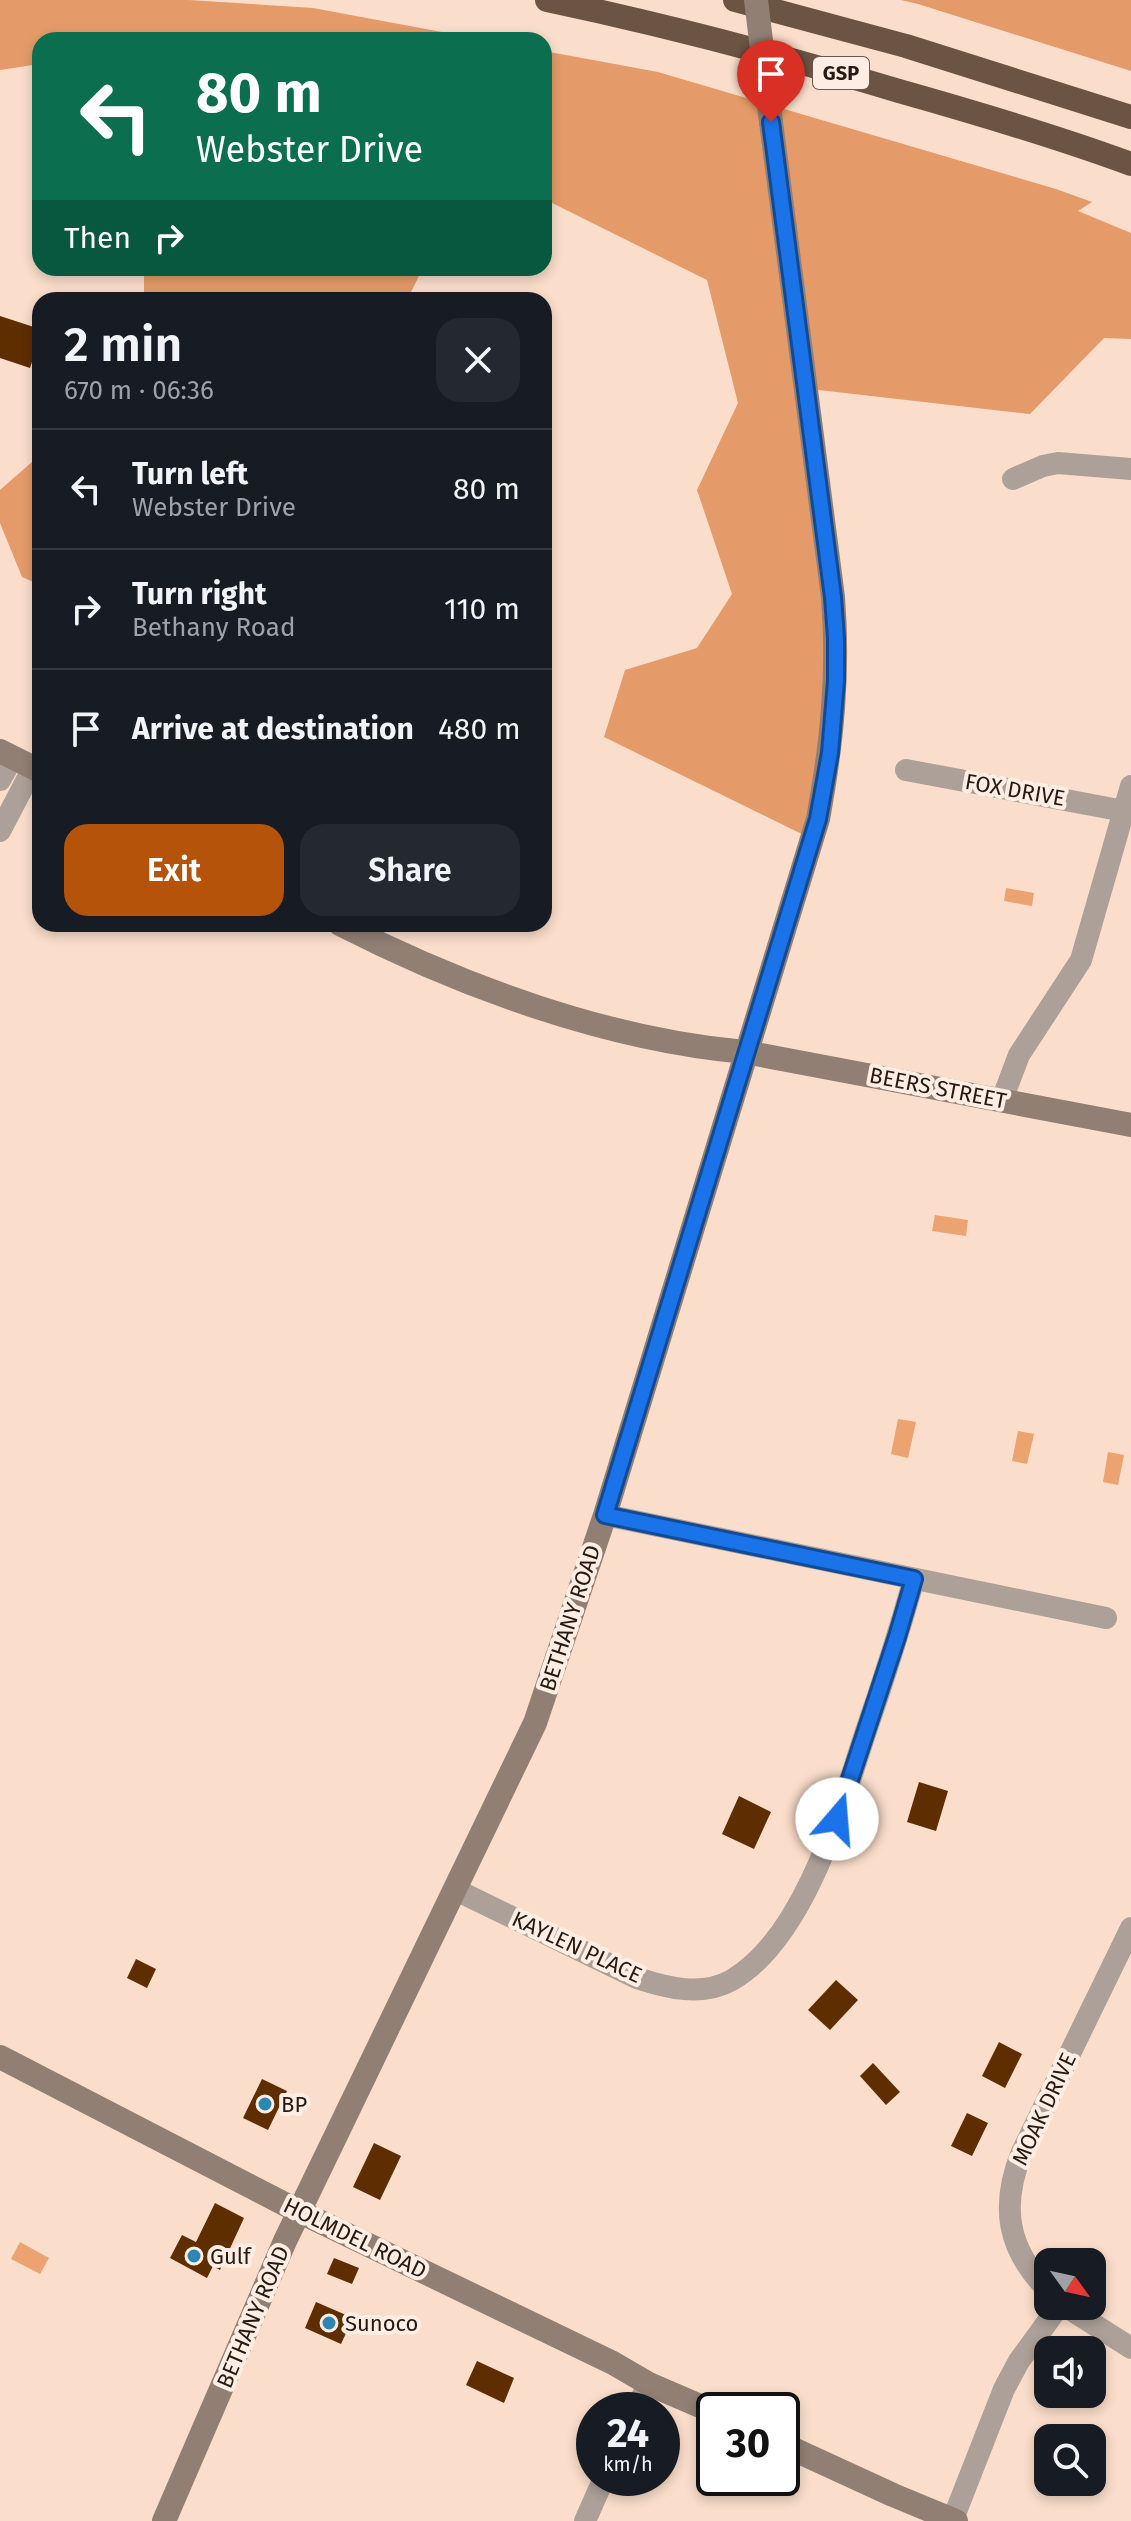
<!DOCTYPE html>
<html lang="en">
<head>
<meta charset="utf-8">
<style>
	:root { --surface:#171b24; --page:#242831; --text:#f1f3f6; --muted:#9ea1a6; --line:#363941; --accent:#b45309 }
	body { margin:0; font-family:"Fira Sans",sans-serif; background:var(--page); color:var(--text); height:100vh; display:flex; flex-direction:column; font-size:30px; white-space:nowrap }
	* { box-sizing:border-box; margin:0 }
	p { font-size:26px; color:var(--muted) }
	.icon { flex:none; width:44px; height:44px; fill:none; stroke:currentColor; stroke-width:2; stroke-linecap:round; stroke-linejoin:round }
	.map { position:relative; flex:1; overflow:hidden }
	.drawer { position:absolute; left:32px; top:292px; width:520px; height:640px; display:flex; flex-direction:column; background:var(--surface); border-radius:24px; box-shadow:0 4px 12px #0003 }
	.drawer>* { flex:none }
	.top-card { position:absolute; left:32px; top:32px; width:520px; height:244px; border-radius:24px; box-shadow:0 4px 12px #0003; background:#0b6e4f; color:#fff; overflow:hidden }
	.needle { width:52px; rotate:123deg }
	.fabs { position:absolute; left:1034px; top:2248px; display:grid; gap:16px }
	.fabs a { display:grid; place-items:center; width:72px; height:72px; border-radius:16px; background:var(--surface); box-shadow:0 4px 12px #0003; font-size:40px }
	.speed { position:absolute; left:576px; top:2392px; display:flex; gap:16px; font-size:40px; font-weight:700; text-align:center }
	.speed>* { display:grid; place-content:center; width:104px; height:104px; border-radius:50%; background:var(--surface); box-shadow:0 4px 12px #0003; line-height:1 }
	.speed small { font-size:20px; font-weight:400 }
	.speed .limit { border:4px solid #111; border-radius:12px; background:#fff; color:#111 }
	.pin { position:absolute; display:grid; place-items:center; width:68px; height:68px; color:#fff; margin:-82px -34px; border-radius:50% 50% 50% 0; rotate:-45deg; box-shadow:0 0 8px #0007 }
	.pin .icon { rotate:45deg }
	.me { position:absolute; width:88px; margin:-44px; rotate:18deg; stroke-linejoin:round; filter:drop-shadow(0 0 6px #0008) }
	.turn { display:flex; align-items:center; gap:28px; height:168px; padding:0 32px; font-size:36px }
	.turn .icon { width:104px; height:104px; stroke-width:2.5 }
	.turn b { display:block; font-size:56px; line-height:68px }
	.then { display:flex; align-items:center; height:76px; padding:0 32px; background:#0003; gap:16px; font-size:30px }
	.round { display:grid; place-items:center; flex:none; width:84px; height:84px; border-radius:24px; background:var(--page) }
	.overview { display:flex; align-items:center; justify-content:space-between; height:136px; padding:0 32px }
	h1 { font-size:48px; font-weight:600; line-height:60px }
	.cta { display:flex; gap:16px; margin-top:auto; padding:16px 32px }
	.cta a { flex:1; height:92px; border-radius:24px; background:var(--accent); color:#fff; font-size:32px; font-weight:600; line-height:92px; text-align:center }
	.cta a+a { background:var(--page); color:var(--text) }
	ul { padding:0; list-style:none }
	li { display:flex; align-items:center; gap:24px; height:120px; padding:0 32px; border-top:2px solid var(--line) }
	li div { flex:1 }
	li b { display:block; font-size:30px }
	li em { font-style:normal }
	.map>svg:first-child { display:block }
	.forest { fill:#e59b69 }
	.water { fill:#eda370 }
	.building { fill:#5e2d00 }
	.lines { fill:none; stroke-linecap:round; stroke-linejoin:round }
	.street { stroke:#aca098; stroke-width:22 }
	.secondary { stroke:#917f74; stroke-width:24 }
	.highway { stroke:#6c5444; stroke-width:24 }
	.secondary-bridge { stroke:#917f74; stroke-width:24 }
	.route-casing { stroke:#114b97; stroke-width:20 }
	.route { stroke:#1a73e8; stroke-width:14 }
	.poi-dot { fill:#2c87b4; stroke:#feede2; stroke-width:3 }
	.labels { text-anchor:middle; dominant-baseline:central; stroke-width:8; stroke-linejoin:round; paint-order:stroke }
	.shield { fill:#feede2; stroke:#665a52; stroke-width:2 }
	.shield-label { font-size:20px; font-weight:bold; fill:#251b14 }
	.street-label { font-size:22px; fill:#251b14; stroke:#feede2 }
	.poi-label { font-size:22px; fill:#251b14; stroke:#feede2; text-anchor:start }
</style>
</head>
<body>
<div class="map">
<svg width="1131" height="2521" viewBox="0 0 1131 2521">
	<rect width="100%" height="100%" fill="#faddca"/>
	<g class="forest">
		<polygon points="0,0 189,0 313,8 485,40 40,40 40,66 33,65 0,70"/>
		<polygon points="901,0 1131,0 1131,71 918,4"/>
		<polygon points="544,51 658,72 1056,189 1092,202 1078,211 1131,233 1131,339 1104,338 1030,414 810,389 842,660 814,840 604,737 625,670 697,648 732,594 697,490 738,403 707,280 544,199"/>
		<polygon points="144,268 423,268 407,300 144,300"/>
		<polygon points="40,455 40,585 22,577 0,523 0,490"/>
	</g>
	<g class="water">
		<polygon points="1006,888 1034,893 1032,906 1004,901"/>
		<polygon points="935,1215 968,1220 966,1236 932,1231"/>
		<polygon points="898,1419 916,1422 908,1458 891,1454"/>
		<polygon points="1018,1431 1034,1434 1027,1464 1012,1461"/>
		<polygon points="1108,1452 1124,1455 1118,1485 1103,1482"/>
		<polygon points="20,2242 49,2258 40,2274 11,2259"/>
	</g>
	<g class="building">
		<polygon points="0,316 40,329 40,338 30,368 0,358"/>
		<polygon points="919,1782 948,1791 936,1831 907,1822"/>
		<polygon points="739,1796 771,1812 754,1849 722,1834"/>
		<polygon points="136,1959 156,1969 147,1988 127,1978"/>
		<polygon points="836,1980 858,2000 830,2030 808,2010"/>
		<polygon points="999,2042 1022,2054 1005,2088 982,2076"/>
		<polygon points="873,2063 900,2092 886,2105 860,2076"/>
		<polygon points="262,2079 287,2091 268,2130 243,2118"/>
		<polygon points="967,2113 988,2123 972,2156 951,2146"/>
		<polygon points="374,2143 401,2156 380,2200 353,2187"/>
		<polygon points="215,2203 244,2218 220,2270 213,2266 207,2278 170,2258 182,2235 196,2242"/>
		<polygon points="334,2258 359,2268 352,2284 327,2274"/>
		<polygon points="316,2302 353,2318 341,2344 305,2328"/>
		<polygon points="477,2361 514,2378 504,2403 466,2385"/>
	</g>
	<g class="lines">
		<g class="street">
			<polyline points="1013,479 1043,466 1058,463 1131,469"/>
			<polyline points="906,770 1124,811"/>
			<polyline points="0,780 13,757"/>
			<polyline points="0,831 33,768"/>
			<polyline points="1002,1100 1019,1055 1081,960 1131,786"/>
			<polyline points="605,1515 1106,1618"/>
			<path d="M456,1890l181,88c30,10 65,19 95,2 71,-41 108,-169 132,-243 18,-52 35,-105 50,-158"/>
			<path d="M1048,2290c-41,-41 -48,-84 -26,-138l109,-224"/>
			<polyline points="1065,2306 1131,2348"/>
			<polyline points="635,2410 649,2384"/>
			<polyline points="953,2519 1004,2389 1019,2361 1059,2306"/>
			<polyline points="585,2521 604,2478"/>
		</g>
		<g class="secondary">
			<polyline points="0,751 40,771"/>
			<path d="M340,924c123,63 268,116 405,128l386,73"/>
			<polyline points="0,2057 300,2212 613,2363 649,2384 714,2412"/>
			<polyline points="782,2444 893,2495 956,2521"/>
			<path d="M164,2521l121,-280 250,-518 70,-208 213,-696c14,-76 21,-145 15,-222l-62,-475"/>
		</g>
		<g class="highway">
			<path d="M547,0c119,25 236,56 352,91 78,22 156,45 232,73"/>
			<polyline points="735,0 906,46 1131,117"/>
		</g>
		<polyline class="secondary-bridge" points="756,0 771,122"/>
	</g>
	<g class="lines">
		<defs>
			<polyline id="route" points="771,122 833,597 836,638 836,681 830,753 818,819 605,1515 914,1579 897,1637 837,1819"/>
		</defs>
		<use href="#route" class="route-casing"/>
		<use href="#route" class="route"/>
	</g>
	<g class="poi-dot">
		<circle cx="265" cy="2104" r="8"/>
		<circle cx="194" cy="2256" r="8"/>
		<circle cx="329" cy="2323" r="8"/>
	</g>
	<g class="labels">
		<rect class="shield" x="813" y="57" width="56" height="32" rx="6"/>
		<g class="shield-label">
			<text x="841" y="73">GSP</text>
		</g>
		<g class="street-label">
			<text transform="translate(1015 790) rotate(10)">FOX DRIVE</text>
			<text transform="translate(938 1088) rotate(11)">BEERS STREET</text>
			<text transform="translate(570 1618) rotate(-72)">BETHANY ROAD</text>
			<text transform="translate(577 1947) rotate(25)">KAYLEN PLACE</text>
			<text transform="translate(1044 2109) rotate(-65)">MOAK DRIVE</text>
			<text transform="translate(355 2238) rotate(26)">HOLMDEL ROAD</text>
			<text transform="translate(253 2317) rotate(-67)">BETHANY ROAD</text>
		</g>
		<g class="poi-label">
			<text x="281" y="2104">BP</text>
			<text x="210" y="2256">Gulf</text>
			<text x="345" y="2323">Sunoco</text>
		</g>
	</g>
</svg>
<div class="fabs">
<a><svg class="needle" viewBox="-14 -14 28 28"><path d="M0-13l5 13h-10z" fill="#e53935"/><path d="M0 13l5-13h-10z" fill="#9ea1a6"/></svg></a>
<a><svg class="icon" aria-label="sound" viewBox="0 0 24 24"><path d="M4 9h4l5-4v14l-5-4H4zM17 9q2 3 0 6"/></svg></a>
<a><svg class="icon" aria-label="search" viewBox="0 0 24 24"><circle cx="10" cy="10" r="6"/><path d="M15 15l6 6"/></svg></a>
</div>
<div class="speed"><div>24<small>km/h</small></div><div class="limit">30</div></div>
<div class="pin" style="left:771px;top:122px;background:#d93025"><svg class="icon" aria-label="arrive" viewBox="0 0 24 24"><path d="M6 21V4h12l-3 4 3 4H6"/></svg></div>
<svg class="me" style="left:837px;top:1819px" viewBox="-20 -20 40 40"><circle r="19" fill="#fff"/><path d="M0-13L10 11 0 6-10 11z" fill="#1a73e8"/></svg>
<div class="top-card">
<div class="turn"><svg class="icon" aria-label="left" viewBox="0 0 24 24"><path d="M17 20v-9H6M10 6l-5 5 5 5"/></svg><div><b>80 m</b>Webster Drive</div></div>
<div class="then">Then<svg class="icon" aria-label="right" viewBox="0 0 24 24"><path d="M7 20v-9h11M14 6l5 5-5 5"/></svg></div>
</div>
<section class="drawer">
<div class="overview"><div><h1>2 min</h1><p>670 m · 06:36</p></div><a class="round"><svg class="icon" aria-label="close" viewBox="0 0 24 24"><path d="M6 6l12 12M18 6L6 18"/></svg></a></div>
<ul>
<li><svg class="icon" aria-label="left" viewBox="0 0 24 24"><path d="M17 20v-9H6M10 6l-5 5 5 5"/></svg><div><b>Turn left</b><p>Webster Drive</p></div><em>80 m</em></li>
<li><svg class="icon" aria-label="right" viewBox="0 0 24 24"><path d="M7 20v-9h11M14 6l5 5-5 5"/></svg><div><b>Turn right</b><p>Bethany Road</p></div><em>110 m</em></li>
<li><svg class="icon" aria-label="arrive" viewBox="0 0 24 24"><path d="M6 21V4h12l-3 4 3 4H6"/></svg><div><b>Arrive at destination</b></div><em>480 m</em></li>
</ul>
<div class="cta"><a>Exit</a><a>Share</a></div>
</section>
</div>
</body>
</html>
